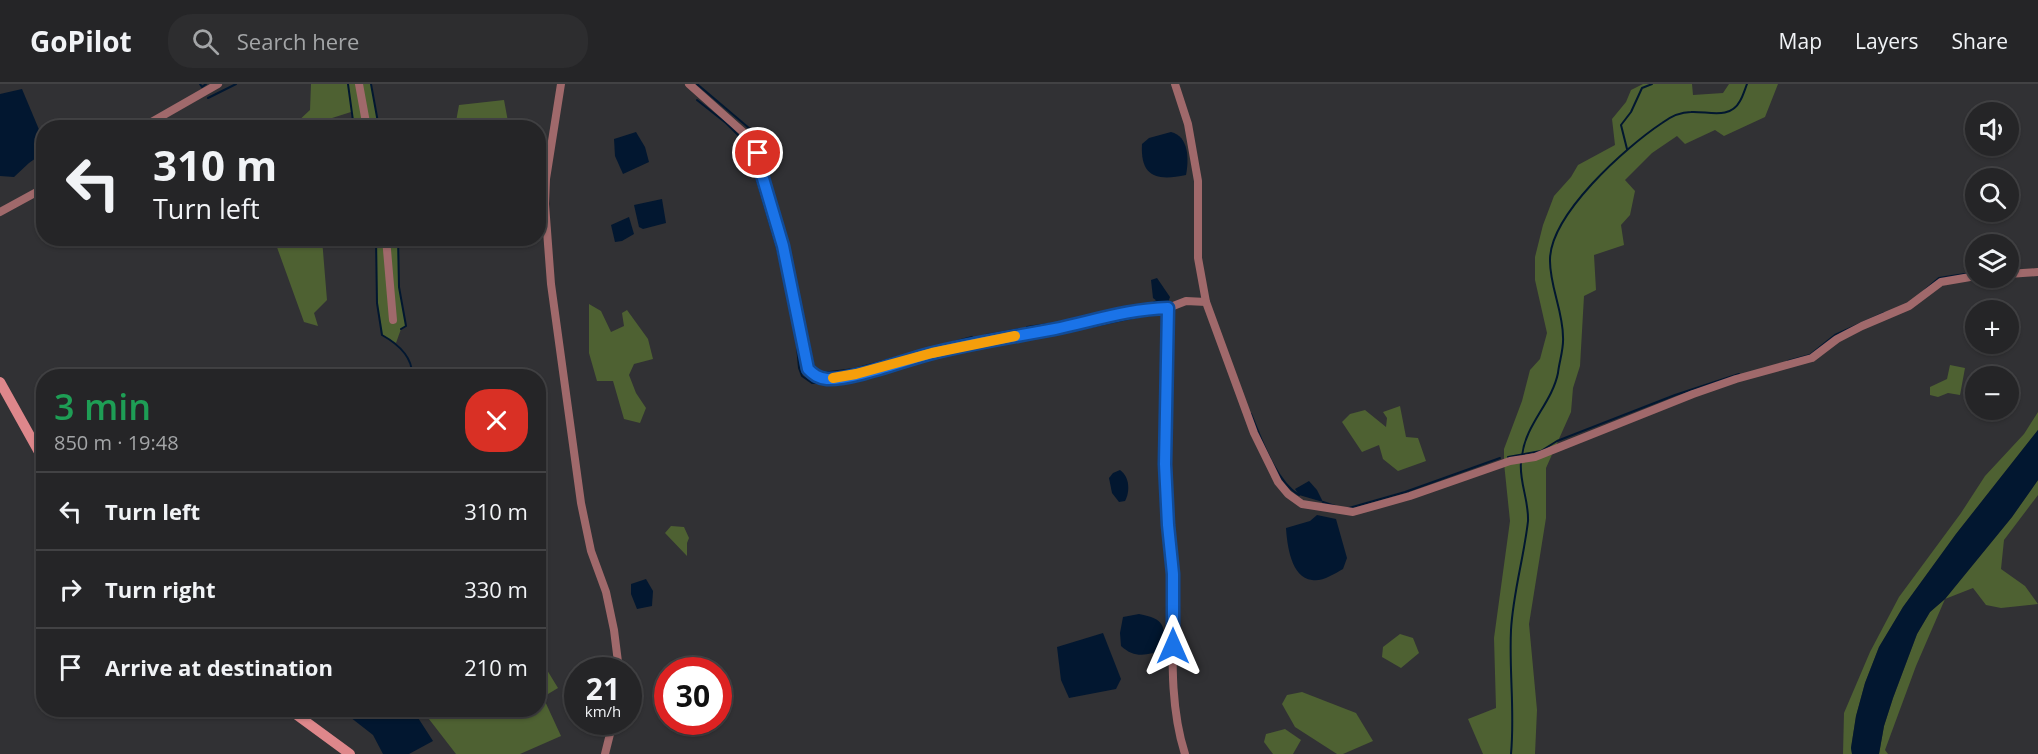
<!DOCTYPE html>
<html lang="en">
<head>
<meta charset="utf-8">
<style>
	:root { --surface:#252527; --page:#2d2d2f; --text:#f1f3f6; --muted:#a3a5a7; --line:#424244 }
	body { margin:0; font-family:"Open Sans",sans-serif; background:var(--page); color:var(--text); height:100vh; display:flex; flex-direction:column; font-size:22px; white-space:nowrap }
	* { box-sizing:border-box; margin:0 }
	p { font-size:20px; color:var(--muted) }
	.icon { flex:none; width:33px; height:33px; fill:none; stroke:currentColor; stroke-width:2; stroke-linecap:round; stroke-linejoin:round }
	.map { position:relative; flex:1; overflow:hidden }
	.details { position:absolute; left:36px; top:285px; width:510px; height:348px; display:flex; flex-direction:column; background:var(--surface); border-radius:24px; box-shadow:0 2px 4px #0004,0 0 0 2px var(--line) }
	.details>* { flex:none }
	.top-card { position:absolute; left:36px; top:36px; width:510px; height:126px; border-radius:24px; box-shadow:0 2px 4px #0004,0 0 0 2px var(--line); background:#252527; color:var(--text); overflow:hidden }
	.tools { position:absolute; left:1965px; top:18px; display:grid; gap:12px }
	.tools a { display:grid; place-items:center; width:54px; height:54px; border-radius:50%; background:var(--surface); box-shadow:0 2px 4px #0004,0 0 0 2px var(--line); font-size:30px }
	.speed { position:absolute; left:564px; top:573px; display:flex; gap:12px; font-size:30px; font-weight:700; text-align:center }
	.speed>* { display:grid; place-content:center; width:78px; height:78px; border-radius:50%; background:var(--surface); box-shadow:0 2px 4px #0004,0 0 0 2px var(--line); line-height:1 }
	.speed small { font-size:15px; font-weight:400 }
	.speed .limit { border:9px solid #d22; background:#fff; color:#111 }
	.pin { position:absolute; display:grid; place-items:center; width:51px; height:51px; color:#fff; margin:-26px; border:3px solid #fff; border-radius:50%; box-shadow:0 2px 6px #0007 }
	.me { position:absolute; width:66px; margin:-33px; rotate:0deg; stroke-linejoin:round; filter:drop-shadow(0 0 4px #0008) }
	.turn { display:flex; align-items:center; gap:21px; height:126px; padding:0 18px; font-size:27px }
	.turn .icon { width:78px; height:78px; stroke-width:2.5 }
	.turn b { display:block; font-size:42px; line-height:51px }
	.round { display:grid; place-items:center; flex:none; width:63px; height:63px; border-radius:24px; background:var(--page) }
	.head { display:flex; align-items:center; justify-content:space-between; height:102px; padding:0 18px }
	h1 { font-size:36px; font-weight:600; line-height:45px; color:#1e9e55 }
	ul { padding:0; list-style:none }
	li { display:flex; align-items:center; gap:18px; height:78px; padding:0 18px; border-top:2px solid var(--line) }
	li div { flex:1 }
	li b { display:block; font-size:22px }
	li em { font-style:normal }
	header { display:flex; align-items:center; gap:36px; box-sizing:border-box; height:84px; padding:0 30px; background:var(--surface); border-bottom:2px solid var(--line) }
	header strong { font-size:28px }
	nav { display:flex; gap:33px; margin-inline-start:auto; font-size:21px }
	.search { width:420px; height:54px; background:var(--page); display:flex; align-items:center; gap:15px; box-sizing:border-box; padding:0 21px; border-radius:24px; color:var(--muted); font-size:22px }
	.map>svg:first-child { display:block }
	.green { fill:#4e6132 }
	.water { fill:#021730 }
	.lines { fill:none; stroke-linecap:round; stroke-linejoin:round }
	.stream { stroke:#021730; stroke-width:2 }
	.street { stroke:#a0696b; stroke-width:8 }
	.secondary { stroke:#de878b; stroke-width:10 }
	.route-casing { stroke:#114b97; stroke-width:15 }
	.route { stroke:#1a73e8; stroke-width:10 }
	.slow { stroke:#f59e0b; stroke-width:10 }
</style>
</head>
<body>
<header>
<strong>GoPilot</strong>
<div class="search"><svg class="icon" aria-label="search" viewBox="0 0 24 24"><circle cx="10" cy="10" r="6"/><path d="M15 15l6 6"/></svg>Search here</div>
<nav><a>Map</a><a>Layers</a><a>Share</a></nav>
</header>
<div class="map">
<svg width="2038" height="670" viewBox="0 0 2038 670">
	<rect width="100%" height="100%" fill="#313134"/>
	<g class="green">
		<polygon points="311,0 371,0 379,43 354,43 351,28 310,41 310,43 286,44 295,40 310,26"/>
		<polygon points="1643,0 1692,0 1693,11 1723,9 1729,0 1778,0 1765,33 1724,52 1715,46 1685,60 1677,52 1652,69 1625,96 1635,107 1630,131 1621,141 1624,161 1594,171 1596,206 1584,212 1580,282 1573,304 1571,328 1546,384 1546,434 1529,540 1537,626 1535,670 1483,670 1468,635 1496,624 1494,554 1510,437 1504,379 1504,365 1522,317 1530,286 1540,275 1547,249 1535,196 1535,173 1543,141 1554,112 1571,93 1578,81 1615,61 1612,35 1626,18 1631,6"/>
		<polygon points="504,16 509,43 513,43 455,43 459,21"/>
		<polygon points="274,155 322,155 327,216 314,229 318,242 304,238"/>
		<polygon points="376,155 398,155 399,203 406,242 401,245 396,259 382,251 377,219"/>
		<polygon points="589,220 601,227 611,248 624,242 622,229 627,226 648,255 653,275 634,280 629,291 636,309 646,324 640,339 624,335 613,297 597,297 589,269"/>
		<polygon points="1950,281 1965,284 1960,311 1948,309 1938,313 1930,311 1930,303 1947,295"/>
		<polygon points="1400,322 1406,353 1418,354 1426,377 1398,387 1383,375 1379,361 1362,368 1342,338 1350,330 1365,326 1386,343 1387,334 1383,328"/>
		<polygon points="2038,328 2038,346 1956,450 1903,523 1879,563 1865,599 1856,632 1851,664 1852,670 1843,670 1844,629 1870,568 1899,513 1961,429 1985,392 2024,350"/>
		<polygon points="2038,396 2038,411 2004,456 2001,485 2025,502 2038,520 2001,524 1986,521 1973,504 1945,515 1916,582 1885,666 1888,670 1879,670 1884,642 1893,614 1917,550 1930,528 1945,515 2012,433"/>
		<polygon points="671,442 684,443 689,454 687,459 687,472 665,449"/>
		<polygon points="1400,550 1413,554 1419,569 1401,584 1382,573 1383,563"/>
		<polygon points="547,586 558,604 543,613 561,652 520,670 456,670 422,626 538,626 539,588"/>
		<polygon points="1302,608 1356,629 1373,657 1343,670 1337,670 1295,643 1282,620 1287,611"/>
		<polygon points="1285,645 1301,656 1293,670 1273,670 1264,658 1266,650"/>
	</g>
	<g class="water">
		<polygon points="22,5 43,55 43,69 29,79 14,93 0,92 0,10"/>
		<polygon points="636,48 645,63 649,78 623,90 615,72 614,55"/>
		<path d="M1171,48c18,4 18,28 15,43 -28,6 -46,3 -44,-31l7,-6z"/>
		<polygon points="662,115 666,139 643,145 639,143 634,121"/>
		<polygon points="629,133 634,150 622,157 615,158 611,141"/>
		<polygon points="1157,194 1170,213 1168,219 1161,220 1153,214 1151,196"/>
		<polygon points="2038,346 2038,396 2012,433 1945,515 1930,528 1917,550 1893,614 1884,642 1879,670 1852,670 1851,664 1856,632 1865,599 1879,563 1903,523 1956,450"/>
		<path d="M1120,386c10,7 10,22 5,31l-6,1 -7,-9 -3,-15 4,-5z"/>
		<polygon points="1309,397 1317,406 1323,418 1299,411 1295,405"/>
		<path d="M1317,431l19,4 11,39 -4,11c-9,5 -21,13 -31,11 -21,-2 -25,-36 -26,-52l24,-7z"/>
		<polygon points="646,495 653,507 652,522 637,525 631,510 631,500"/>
		<path d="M1139,530c26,5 26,11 25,36 -17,5 -29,9 -43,-4l-1,-13 3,-16z"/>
		<polygon points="1103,549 1121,595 1116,605 1069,614 1061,596 1057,563"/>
		<polygon points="341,626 413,626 433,657 409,670 383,670 373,651"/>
	</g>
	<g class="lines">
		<g class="stream">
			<polyline points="200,0 202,3 206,0"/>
			<polyline points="348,0 354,44"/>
			<polyline points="371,0 379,44"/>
			<polyline points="697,0 756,50 762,62 767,91 788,162 814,284 822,289 854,285 972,253"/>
			<polyline points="208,14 236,0"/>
			<polyline points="697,16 726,39 746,59 777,164 795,240 799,284 802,292 812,299 833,298"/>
			<polyline points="1627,65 1621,41 1631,28 1642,4 1652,0"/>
			<path d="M376,154l1,65 5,32c16,9 31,23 30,41"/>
			<polyline points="398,154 399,203 406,242 401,245"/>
			<polyline points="1925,206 1939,194 1971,189"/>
			<polyline points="1153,219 1157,217"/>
			<polyline points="1027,243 1071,237 1144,220"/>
			<polyline points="1066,248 1142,232"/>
			<polyline points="986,251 1019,245"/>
			<polyline points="923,276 1050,250"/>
			<polyline points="1788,277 1810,271 1835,251 1884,229"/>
			<polyline points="1162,301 1163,254"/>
			<path d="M1251,330c10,24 25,68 48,81"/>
			<path d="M1522,372c3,-31 30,-53 36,-83 1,-11 6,-24 5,-36 0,-26 -13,-50 -13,-76 -1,-46 76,-114 112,-138 8,-6 18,-11 29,-11 17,-1 39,8 49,-11 3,-5 5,-12 7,-17"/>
			<polyline points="1508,373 1541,367 1557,357 1675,311 1739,290"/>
			<polyline points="1323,418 1335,422"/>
			<polyline points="1349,424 1405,408 1500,374"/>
			<path d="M1511,670c4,-42 -2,-82 0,-124 2,-37 13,-73 17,-109 1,-20 -9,-40 -7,-59"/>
		</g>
		<g class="street">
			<polyline points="359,0 367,44"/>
			<polyline points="561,0 546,95 545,120 551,200 581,419 591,467 606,508 614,546 619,586"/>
			<path d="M689,0l63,56 6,13 4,22 21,71 25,123c6,6 10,9 19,10 26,1 75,-18 102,-25 42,-11 84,-17 126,-25 38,-8 74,-20 113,-21"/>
			<path d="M1175,0l13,40 10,57v77l8,44 -20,-1 -18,7c-1,52 -3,104 -3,155 0,39 7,76 8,114 1,58 -6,121 12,177"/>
			<polyline points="141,44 218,0"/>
			<polyline points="0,128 44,104"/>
			<polyline points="386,154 393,236"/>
			<polyline points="2008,190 2038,188"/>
			<polyline points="1206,218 1254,349 1278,398 1288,410 1302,420 1353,428 1410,412 1510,377 1535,373 1693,310 1736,295 1812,274 1837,255 1862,242 1909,222 1941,198 1976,192"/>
			<polyline points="605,670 613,638"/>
		</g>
		<g class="secondary">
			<polyline points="0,298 44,377"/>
			<polyline points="290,626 350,670"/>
		</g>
	</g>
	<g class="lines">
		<defs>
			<path id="route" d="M758,69l4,22 21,71 25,123c6,6 10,9 19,10 26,1 75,-18 102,-25 42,-11 84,-17 126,-25 38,-8 74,-20 113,-21l-3,156 3,61 5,49v72"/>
		</defs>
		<use href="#route" class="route-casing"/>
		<use href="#route" class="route"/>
		<polyline class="slow" points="833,294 856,290 932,269 1015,252"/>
	</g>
</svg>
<div class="tools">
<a><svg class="icon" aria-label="sound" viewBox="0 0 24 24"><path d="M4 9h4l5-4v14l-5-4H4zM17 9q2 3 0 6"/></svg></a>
<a><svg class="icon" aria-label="search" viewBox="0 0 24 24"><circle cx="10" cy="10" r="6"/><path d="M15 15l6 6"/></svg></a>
<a><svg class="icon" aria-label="layers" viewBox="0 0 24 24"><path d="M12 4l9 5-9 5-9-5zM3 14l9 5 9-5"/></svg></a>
<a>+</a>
<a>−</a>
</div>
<div class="speed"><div>21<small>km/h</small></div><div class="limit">30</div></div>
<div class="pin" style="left:758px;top:69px;background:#d93025"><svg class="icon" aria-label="arrive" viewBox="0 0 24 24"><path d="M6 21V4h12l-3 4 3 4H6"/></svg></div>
<svg class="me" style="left:1173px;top:562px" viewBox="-20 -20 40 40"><path d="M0-17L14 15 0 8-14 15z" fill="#1a73e8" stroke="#fff" stroke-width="4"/></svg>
<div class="top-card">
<div class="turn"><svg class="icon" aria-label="left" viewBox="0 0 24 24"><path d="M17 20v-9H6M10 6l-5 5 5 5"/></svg><div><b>310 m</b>Turn left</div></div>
</div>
<section class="details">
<div class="head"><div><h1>3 min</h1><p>850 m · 19:48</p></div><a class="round" style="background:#d93025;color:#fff"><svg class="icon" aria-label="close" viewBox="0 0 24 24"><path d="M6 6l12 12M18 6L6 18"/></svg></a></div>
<ul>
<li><svg class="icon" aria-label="left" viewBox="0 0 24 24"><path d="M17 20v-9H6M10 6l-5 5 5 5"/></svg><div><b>Turn left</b></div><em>310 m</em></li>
<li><svg class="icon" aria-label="right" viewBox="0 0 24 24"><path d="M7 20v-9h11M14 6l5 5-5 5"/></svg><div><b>Turn right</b></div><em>330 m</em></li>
<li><svg class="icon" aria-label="arrive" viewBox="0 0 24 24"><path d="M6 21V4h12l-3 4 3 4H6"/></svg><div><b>Arrive at destination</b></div><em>210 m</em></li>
</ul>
</section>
</div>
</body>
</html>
